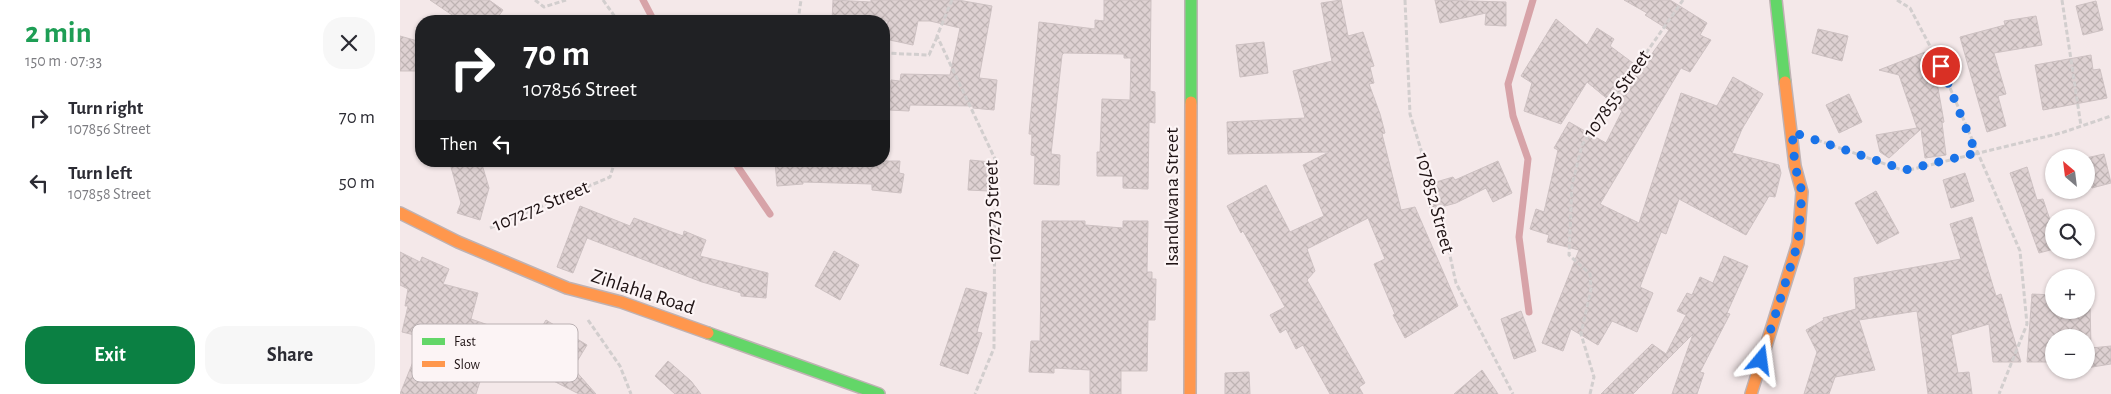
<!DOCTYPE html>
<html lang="en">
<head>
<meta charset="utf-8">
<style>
	:root { --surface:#fff; --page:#f7f7f7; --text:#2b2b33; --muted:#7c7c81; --accent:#0b8043 }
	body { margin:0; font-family:"Alegreya Sans",sans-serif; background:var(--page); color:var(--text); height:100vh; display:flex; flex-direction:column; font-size:19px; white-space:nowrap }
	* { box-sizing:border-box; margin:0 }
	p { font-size:16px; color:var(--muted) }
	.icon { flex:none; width:28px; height:28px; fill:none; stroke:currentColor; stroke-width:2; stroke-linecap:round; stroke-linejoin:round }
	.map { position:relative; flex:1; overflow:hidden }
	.details { display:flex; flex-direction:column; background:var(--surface); width:400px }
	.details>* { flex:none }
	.guide { position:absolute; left:15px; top:15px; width:475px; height:152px; border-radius:20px; box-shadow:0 1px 4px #0004; background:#202124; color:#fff; overflow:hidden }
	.needle { width:32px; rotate:332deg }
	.fabs { position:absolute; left:1645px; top:149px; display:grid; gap:10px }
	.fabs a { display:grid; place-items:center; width:50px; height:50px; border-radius:50%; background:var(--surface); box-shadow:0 1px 4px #0004; font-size:25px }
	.pin { position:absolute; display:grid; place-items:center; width:42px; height:42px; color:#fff; margin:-21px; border:2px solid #fff; border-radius:50%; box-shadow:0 1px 5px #0007 }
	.me { position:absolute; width:55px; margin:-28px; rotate:16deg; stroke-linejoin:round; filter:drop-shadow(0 0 4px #0008) }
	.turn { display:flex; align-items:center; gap:18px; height:105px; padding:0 25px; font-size:22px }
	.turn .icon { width:65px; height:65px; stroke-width:2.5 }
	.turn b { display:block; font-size:35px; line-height:42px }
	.then { display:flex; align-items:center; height:48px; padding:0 25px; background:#0003; gap:10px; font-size:19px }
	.round { display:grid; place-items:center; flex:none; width:52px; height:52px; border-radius:20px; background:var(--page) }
	.overview { display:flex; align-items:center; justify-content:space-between; height:85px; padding:0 25px }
	h1 { font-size:30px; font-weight:700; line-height:38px; color:#1e9e55 }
	.button { display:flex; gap:10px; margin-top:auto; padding:10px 25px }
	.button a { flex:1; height:58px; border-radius:20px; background:var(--accent); color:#fff; font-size:20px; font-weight:700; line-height:58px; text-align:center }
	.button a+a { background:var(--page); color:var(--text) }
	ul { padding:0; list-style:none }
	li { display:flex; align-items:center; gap:15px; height:65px; padding:0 25px }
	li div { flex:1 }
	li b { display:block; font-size:19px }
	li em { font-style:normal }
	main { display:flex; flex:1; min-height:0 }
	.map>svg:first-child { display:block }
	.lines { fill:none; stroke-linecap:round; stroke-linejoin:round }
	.stream { stroke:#d7a3a8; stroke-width:7 }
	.building { fill:url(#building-cross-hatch); stroke:#cdc1c2 }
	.fast-casing { stroke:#bfb2b3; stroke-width:14 }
	.slow-casing { stroke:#bfb2b3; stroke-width:14 }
	.path { stroke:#d2cece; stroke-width:3; stroke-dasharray:5 2.5; stroke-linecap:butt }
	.fast { stroke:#63d668; stroke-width:11 }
	.slow { stroke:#ff974d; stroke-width:11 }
	.route { stroke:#1a73e8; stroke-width:9; stroke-dasharray:0 16.2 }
	.labels { text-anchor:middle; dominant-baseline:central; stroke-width:4.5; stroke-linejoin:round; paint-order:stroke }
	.street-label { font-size:20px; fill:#1f1314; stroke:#fcf4f5 }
	.key { fill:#fcf4f5; stroke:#bab0b2; stroke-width:1 }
	.key-label { font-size:14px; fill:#1f1314 }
</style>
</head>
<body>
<main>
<section class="details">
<div class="overview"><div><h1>2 min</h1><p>150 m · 07:33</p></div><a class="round"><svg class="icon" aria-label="close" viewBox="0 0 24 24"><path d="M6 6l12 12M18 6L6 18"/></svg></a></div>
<ul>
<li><svg class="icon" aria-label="right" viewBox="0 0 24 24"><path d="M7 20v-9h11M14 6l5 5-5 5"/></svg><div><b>Turn right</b><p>107856 Street</p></div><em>70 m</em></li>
<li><svg class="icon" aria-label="left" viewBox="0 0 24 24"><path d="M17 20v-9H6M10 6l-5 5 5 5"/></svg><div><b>Turn left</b><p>107858 Street</p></div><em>50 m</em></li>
</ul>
<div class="button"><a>Exit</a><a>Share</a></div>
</section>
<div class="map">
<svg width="1711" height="394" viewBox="0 0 1711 394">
	<defs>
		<pattern id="building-cross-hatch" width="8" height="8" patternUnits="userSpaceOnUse" patternTransform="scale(1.25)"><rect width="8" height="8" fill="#ded1d2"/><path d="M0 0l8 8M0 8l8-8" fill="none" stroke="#beb3b3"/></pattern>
	</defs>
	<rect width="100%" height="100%" fill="#f4e8e9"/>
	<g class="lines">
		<g class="stream">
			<polyline points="243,0 254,21"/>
			<polyline points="334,161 370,214"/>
			<polyline points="1129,312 1119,237 1128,159 1113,116 1108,84 1133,0"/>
		</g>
	</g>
	<g class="building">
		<polygon points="30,0 89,0 103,10 95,21 61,21"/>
		<polygon points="433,0 471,2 471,0 558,0 592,6 579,78 597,80 594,110 573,108 573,106 510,105 509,111 489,110 491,80 500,81 501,74 550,75 560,28 530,21 518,21 513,45 485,39 488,21 432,21"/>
		<polygon points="704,0 751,0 750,91 755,92 755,123 749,122 748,189 723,188 723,176 697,176 697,152 700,152 702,99 730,100 731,58 724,58 724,54 664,53 662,55 651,154 660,155 659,185 634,184 635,156 631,155 632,134 629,134 639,22 695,29 695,20 704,21"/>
		<polygon points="941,0 948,36 963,32 974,66 970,67 974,83 969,84 980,114 985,133 982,134 1001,210 1015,207 1058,306 1005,338 993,315 995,314 974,264 985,259 968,218 907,249 915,271 907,280 965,383 959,387 963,394 930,394 903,345 896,349 886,329 880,333 870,315 885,307 843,231 841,233 827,206 866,185 890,232 924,216 903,165 929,152 828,154 827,122 905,118 893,71 932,61 921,3"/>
		<polygon points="1035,0 1106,2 1106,26 1085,25 1086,13 1040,23"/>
		<polygon points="1224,0 1270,0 1307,23 1300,35 1311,40 1290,72 1281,68 1200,204 1239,223 1281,93 1317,106 1333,77 1363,94 1342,129 1332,153 1379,165 1381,173 1375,197 1369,196 1346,235 1279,199 1266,234 1261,232 1240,287 1253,293 1237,332 1212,321 1198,345 1171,329 1163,351 1142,343 1179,250 1147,242 1149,235 1130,229 1136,209 1144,212 1158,150 1154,148 1169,122 1206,143 1222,111 1187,82 1161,124 1124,111 1132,83 1121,76 1156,19 1187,45 1197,28 1214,39 1210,46 1241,69 1269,30 1245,15 1247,13"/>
		<polygon points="1696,1 1703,30 1683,35 1676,6"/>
		<polygon points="1636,16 1642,45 1594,53 1606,94 1598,96 1606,126 1587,132 1560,37 1605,25 1604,21"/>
		<polygon points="1418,29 1448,36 1442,61 1412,53"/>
		<polygon points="0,36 21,42 21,71 0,71"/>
		<polygon points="864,42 868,73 840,77 836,45"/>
		<polygon points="1525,52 1536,77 1544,122 1542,123 1546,155 1525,158 1521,129 1489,158 1480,152 1476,135 1517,128 1499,75 1479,70"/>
		<polygon points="1691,55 1693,70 1700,69 1707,98 1643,110 1635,65"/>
		<polygon points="1449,94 1462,122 1439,133 1426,105"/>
		<polygon points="1704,154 1711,183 1692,188 1686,158"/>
		<polygon points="570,160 591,162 589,191 568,190"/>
		<polygon points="72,161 81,161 89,188 80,220 57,213 61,203 51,167"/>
		<polygon points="375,161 500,161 499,173 504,174 501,193 472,190 472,184 403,182 403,184 377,186"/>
		<polygon points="1098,161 1112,193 1093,202 1086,188 1056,203 1030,210 1026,185 1053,177 1055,180"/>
		<polygon points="1627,167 1637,200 1643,199 1654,232 1654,249 1639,253 1610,173"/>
		<polygon points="1565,173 1574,201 1551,208 1543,180"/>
		<polygon points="1476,191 1499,233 1477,244 1455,203"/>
		<polygon points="180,206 230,226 234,218 283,236 284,231 306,240 300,256 368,273 366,298 341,296 341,293 302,282 187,238 173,273 157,267"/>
		<polygon points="1572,217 1596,296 1601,294 1621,362 1593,362 1589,324 1551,335 1558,373 1569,372 1572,394 1528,394 1517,311 1459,320 1475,370 1435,377 1429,394 1404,394 1417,352 1406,330 1424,320 1423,318 1456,309 1454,278 1561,259 1550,224"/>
		<polygon points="642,221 685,221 685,225 723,228 723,221 748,221 747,272 752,272 752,279 756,279 755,320 748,320 747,371 721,371 721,394 690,394 690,370 654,368 654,373 629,372 631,341 640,341"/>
		<polygon points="434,251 459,265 440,300 415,286"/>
		<polygon points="0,252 20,262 22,257 49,269 43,284 78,293 71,319 97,328 76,394 0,394 23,337 2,332 8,306 5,306 8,289 0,285"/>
		<polygon points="1324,256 1348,266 1327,313 1330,314 1300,372 1304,373 1297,394 1272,394 1293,334 1233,394 1201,394 1252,344 1266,354 1286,315 1277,311 1287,293 1292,295 1300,277 1313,283"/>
		<polygon points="1686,287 1688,287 1690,302 1691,348 1711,346 1711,364 1686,368 1686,338 1654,338 1654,362 1627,362 1632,294 1654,295 1654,310 1686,310"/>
		<polygon points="566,288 587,293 577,332 582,333 568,374 540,365"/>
		<polygon points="1121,311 1136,351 1114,359 1101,319"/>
		<polygon points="146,320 187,345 173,368 196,394 179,394 130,369 132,366 121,361"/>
		<polygon points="268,361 291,381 301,394 275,394 255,376"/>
		<polygon points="1082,370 1098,394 1054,394"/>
		<polygon points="849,372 850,394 825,394 825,373"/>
	</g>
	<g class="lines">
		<defs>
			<g id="fast">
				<polyline points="1376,0 1385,82"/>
				<polyline points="791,102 791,0"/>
				<polyline points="308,333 479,394"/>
			</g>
			<g id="slow">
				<polyline points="0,213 58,242 167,288 221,302 308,333"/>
				<polyline points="790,394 791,102"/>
				<polyline points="1351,394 1398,243 1402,192 1395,166 1385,82"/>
			</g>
		</defs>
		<use href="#fast" class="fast-casing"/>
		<use href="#slow" class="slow-casing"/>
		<g class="path">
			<polyline points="135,0 144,7 166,0"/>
			<polyline points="203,0 218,21"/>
			<polyline points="552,0 537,36 595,159 594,348 575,394"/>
			<polyline points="1005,0 1010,114 1041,215 1056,283 1113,394"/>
			<polyline points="1497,0 1510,8 1541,67 1620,251 1627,324 1599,394"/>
			<polyline points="1662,0 1681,126"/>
			<polyline points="398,21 401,0"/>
			<polyline points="484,53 529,55 537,37"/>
			<polyline points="1417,140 1505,171 1661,133 1711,116"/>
			<polyline points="90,228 210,177 215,161"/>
			<polyline points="188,320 220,366 231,394"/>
			<polyline points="1190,394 1194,377 1181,334 1191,289 1190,274 1169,255 1172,185 1182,145 1283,0"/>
		</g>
		<use href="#fast" class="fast"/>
		<use href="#slow" class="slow"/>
	</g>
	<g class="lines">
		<polyline class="route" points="1361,360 1398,243 1402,192 1395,166 1392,132 1505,170 1576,153 1541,66"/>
	</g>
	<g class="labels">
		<g class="street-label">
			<text transform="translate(1217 94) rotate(-55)">107855 Street</text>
			<text transform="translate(772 197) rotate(-90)">Isandlwana Street</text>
			<text transform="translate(1035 203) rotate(75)">107852 Street</text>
			<text transform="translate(141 206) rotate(-23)">107272 Street</text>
			<text transform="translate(593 211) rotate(-92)">107273 Street</text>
			<text transform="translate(243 292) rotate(18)">Zihlahla Road</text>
		</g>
	</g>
	<rect x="12" y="324" width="166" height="58" rx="8" class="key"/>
	<rect x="22" y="338" width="23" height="7" fill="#63d668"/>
	<rect x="22" y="361" width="23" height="6" fill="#ff974d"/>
	<g class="key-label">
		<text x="54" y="346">Fast</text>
		<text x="54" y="369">Slow</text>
	</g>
</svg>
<div class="fabs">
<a><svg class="needle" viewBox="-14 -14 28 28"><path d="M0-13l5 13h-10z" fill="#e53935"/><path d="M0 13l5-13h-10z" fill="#7c7c81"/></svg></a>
<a><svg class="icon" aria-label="search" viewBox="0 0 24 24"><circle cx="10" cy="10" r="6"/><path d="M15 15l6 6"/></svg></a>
<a>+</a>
<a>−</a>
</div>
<div class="pin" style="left:1541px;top:66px;background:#d93025"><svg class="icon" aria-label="arrive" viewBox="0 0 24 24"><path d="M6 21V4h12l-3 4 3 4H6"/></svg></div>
<svg class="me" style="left:1361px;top:360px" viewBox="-20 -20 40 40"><path d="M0-17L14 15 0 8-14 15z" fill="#1a73e8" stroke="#fff" stroke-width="4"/></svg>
<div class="guide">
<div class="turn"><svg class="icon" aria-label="right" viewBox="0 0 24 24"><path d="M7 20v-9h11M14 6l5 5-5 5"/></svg><div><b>70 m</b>107856 Street</div></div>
<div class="then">Then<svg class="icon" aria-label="left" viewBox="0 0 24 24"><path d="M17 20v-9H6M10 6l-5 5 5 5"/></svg></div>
</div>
</div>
</main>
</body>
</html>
